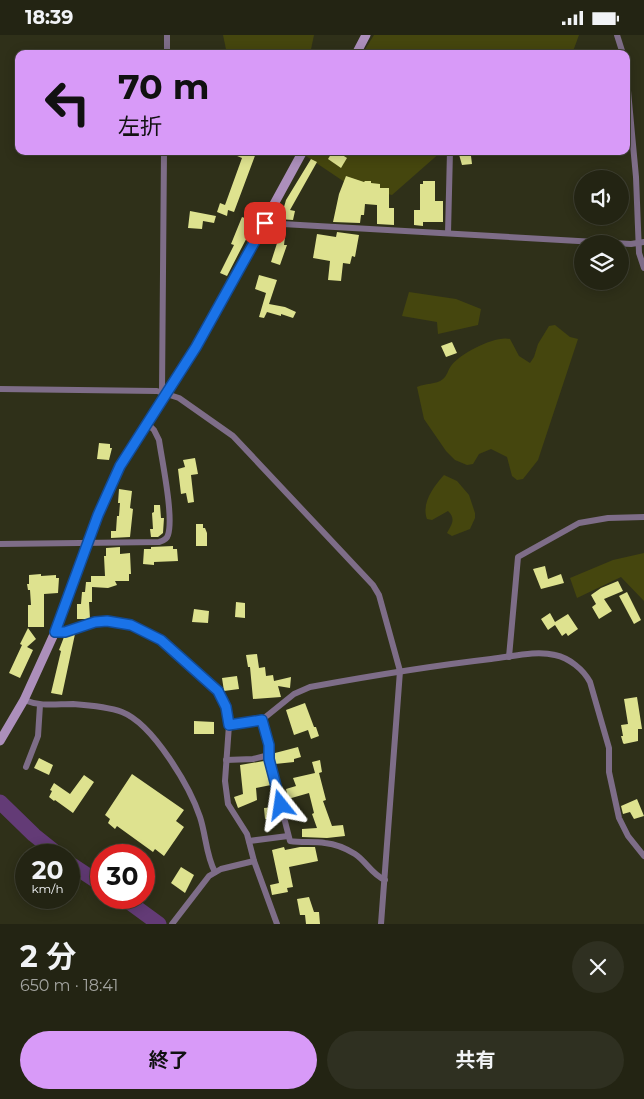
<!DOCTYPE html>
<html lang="ja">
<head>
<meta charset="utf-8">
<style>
	:root { --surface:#232413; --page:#2f3021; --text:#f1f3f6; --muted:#a3a4a0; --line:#404133; --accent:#d89af8 }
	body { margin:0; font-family:Montserrat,"Noto Sans JP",sans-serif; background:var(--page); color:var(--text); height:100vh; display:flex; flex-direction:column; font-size:19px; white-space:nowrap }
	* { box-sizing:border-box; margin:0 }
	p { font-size:16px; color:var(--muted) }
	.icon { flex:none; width:28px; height:28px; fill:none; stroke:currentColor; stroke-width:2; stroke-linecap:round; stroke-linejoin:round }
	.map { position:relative; height:889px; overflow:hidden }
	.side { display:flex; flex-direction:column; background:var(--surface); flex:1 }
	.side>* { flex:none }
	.banner { position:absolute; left:15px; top:15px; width:615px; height:105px; border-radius:10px; box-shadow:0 2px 12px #0003,0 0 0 1px var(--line); background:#d89af8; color:#111; overflow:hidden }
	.buttons { position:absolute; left:574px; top:135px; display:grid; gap:10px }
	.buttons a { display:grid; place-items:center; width:55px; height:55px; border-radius:50%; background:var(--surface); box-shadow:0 2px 12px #0003,0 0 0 1px var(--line); font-size:25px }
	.speed { position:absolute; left:15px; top:809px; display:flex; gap:10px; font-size:25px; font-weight:700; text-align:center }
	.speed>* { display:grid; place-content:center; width:65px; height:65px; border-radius:50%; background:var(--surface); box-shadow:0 2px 12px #0003,0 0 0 1px var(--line); line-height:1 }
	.speed small { font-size:12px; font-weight:400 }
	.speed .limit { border:8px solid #d22; background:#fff; color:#111 }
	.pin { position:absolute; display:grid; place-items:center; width:42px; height:42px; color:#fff; margin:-21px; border-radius:10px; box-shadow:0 2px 8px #0006 }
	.me { position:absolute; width:55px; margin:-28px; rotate:345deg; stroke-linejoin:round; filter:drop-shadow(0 0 4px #0008) }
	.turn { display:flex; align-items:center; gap:18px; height:105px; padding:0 20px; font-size:22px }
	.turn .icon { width:65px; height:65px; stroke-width:2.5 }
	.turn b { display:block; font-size:35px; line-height:42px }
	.round { display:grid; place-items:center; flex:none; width:52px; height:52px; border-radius:26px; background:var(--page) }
	.head { display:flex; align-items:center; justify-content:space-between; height:85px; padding:0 20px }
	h1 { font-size:30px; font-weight:700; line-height:38px }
	.button { display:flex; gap:10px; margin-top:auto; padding:10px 20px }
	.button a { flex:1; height:58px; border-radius:30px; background:var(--accent); color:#111; font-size:20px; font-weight:700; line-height:58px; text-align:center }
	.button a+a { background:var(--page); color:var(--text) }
	.status { display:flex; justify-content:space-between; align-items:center; height:35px; padding:0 25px; background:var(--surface); direction:ltr }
	.status svg { height:14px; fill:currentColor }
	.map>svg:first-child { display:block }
	.green { fill:#45460e }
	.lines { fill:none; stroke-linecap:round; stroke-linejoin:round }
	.river { stroke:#633b76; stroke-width:15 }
	.building { fill:#dee28f }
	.minor { stroke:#7e6d88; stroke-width:6 }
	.secondary { stroke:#ac8fbb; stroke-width:9 }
	.route-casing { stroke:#114b97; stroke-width:12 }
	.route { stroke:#1a73e8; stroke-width:9 }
</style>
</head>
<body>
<div class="status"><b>18:39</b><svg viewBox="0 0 49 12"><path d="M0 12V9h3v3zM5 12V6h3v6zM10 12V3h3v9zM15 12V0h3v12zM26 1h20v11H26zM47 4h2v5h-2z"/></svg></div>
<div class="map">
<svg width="644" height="889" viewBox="0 0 644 889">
	<rect width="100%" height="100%" fill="#2f3019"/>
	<g class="green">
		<polygon points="223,0 314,0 310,19 227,19"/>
		<polygon points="374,0 579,0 572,19 362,19"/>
		<polygon points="301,116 442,116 392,160 349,150 300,117"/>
		<polygon points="409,257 456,264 481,274 478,290 438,299 437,287 402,281"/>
		<path d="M555,290l15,12 8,2 -40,121 -15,19 -6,1 -5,-4 -5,-19 -16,-8 -12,5 -6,10 -6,1 -12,-5 -9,-9 -22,-32 -7,-32c8,-4 19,-2 26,-8 4,-3 5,-9 8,-13 9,-13 45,-31 59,-27l9,17 11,7 4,-6 4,-13 11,-18z"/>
		<path d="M444,440l13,6 12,14 6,18v5l-5,11 -18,7 -5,-3c5,-9 9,-14 1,-22l-16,9 -5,-1c-6,-16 7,-33 17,-44z"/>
		<polygon points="644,518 644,566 621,542 577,563 570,543 613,525"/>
	</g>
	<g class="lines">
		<g class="river">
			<polyline points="0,767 34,800 59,820"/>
			<polyline points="69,828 101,849"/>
			<polyline points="122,862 159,889"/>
		</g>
	</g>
	<g class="building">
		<polygon points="225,116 252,116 256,118 234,177 228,175 227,181 217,177 220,168 225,170 242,123"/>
		<polygon points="333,116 336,116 347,123 341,133 328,124"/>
		<polygon points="458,116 478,116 478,120 471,121 472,129 462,130"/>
		<polygon points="311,124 317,127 290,175 295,176 293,185 279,184 280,179 282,179 286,165"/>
		<polygon points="346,141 364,147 365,146 371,146 371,148 380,149 380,153 389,153 389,173 394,173 394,190 377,189 377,170 365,169 364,180 361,180 360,188 333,187 339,159"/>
		<polygon points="423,146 435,146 435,166 443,166 443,187 423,187 423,191 414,190 414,175 420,175 420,149 423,149"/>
		<polygon points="190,176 216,181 214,188 203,186 202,194 188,193"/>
		<polygon points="242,182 255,187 227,241 220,238 234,210 231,209"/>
		<polygon points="274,194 286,194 284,210 287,210 280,230 271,227 279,202 275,202"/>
		<polygon points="337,197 359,200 355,222 352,221 350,229 343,228 341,246 328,245 330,226 313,223 317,199 336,202"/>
		<polygon points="259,240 277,245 269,269 285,272 296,277 293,283 281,279 281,281 267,277 264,283 259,282 266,258 255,254"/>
		<polygon points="452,307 457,318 446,322 441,311"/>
		<polygon points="99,408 110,409 110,413 112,413 109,425 97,424"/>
		<polygon points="195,423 198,439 191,440 194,467 188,468 186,458 181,459 178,434 185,432 183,425"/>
		<polygon points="119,454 132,456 130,473 133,474 130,502 111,503 111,496 116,496 117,481 119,481 120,468 118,468"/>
		<polygon points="154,470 160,470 161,483 164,483 163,498 158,502 151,502 150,494 153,494 152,478 154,477"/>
		<polygon points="196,489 203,489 203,493 205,493 207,498 207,511 196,511"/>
		<polygon points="173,511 173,514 177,514 178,526 154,527 154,530 143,529 144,514 151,514 151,512"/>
		<polygon points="120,512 120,519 130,518 131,539 129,539 129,546 115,546 117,550 108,553 92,552 92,567 89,567 90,584 77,584 77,569 81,569 82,557 85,557 86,547 91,547 91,541 105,541 104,521 106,521 106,513"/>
		<polygon points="545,531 548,544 561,539 564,548 541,554 533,534"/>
		<polygon points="41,539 41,541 56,540 56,543 59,543 58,558 44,559 44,592 28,592 28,570 31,570 30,555 28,555 27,549 29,549 29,540"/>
		<polygon points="618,546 623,556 604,564 612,576 599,584 592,572 596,569 591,560 601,553"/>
		<polygon points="627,557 641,585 634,589 619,561"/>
		<polygon points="236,567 245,568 245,583 235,582"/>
		<polygon points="194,574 209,576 208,588 192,587"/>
		<polygon points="550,578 555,587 568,579 578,594 568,601 566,598 562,601 555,590 548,595 541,584"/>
		<polygon points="28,593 36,604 27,612 33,615 20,643 9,638 22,610 20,609"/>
		<polygon points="75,599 62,660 51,658 61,616 59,615 64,602"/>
		<polygon points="257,619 259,633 265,632 266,641 273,640 274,646 291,642 290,653 278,651 281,662 253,664 250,632 248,632 246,620"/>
		<polygon points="237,641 239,654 224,656 222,643"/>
		<polygon points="637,662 642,694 638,694 638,706 624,709 623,708 621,701 623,701 621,690 628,689 624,664"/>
		<polygon points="305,668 314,692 316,692 319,701 311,704 308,695 294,700 286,675"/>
		<polygon points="194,686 214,687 214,699 194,699"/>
		<polygon points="298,712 301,722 294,724 294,727 275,729 274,723 275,718"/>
		<polygon points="39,723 53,730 49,740 34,733"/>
		<polygon points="320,725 322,737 319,738 326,765 323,766 332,791 343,790 345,801 327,803 302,802 302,794 317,793 312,779 314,778 309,758 288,764 286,754 296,751 293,743 315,738 312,727"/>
		<polygon points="264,726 271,750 256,753 257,765 238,773 234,762 243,759 240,730"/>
		<polygon points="132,739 184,775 176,786 184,792 164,821 155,814 153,817 117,791 115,794 108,788 110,784 105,780"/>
		<polygon points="84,740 94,747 73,778 55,765 54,766 49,762 52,756 50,755 54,748 70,759"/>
		<polygon points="637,764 644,781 634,784 630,777 623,779 621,771"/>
		<polygon points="276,772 279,783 265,784 264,773"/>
		<polygon points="284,812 285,815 300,812 315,812 318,826 289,832 293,852 287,853 288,857 272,860 270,850 279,848 272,815"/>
		<polygon points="181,832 194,840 185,858 171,848"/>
		<polygon points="309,862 314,877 319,877 320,889 306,889 305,880 300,880 297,864"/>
	</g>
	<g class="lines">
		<g class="minor">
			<polyline points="617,0 623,19"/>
			<polyline points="167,19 167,0"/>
			<polyline points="626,34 636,142 639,218 644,233"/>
			<polyline points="265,188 631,209 644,207"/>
			<polyline points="448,198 450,116"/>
			<polyline points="0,354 157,356 179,363 233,401 373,550 379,560 400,636 381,889"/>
			<polyline points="162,357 164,116"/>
			<path d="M0,509l159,-2c4,-1 8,-3 9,-7 6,-18 -6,-74 -9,-95l-5,-10 -7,-7"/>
			<polyline points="55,597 65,597 95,587 107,586 131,590 161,605 198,636 218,656 226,672 229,690 225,746 228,769 247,799 254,826 277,889"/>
			<polyline points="509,622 518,522 579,488 608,483 644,482"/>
			<path d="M24,665c17,7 32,4 49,4 14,1 36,3 49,8 31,12 68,75 78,105 6,18 6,39 15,55"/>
			<path d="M262,685l7,25v14l21,82c12,2 24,0 35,2 10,1 22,6 30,11 11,7 17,21 30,26"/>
			<path d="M229,690l34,-6 31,-25 16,-7c60,-11 120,-21 181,-28 20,-2 44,-9 64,-4 14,3 28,14 35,27l19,66v24l10,46 9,18 16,20"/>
			<polyline points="226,725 253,724 269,720"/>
			<polyline points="26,732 38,701 40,670"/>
			<polyline points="249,806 288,801"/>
			<polyline points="172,889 209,841 221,834 254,826"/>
		</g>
		<g class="secondary">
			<polyline points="356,19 366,0"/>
			<polyline points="0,706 24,665 55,597 103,467 120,431 196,312 303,116"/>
		</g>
	</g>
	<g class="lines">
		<defs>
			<polyline id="route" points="265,188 196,312 120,431 98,480 55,597 65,597 95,587 107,586 131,590 161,605 218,656 226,672 229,690 262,685 269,710 269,724 281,770"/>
		</defs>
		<use href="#route" class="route-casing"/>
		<use href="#route" class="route"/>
	</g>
</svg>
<div class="buttons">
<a><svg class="icon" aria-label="sound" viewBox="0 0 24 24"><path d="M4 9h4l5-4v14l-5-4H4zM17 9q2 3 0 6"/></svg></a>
<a><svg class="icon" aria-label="layers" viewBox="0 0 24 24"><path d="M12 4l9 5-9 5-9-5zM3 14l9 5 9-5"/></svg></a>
</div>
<div class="speed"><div>20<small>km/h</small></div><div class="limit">30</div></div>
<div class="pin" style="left:265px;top:188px;background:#d93025"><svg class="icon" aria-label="arrive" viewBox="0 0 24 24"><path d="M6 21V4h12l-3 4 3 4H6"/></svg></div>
<svg class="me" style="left:281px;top:770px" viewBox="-20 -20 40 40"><path d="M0-17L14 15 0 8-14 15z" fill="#1a73e8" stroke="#fff" stroke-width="4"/></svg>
<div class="banner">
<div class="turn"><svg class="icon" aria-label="left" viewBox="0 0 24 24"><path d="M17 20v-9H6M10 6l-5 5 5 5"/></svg><div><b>70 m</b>左折</div></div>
</div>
</div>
<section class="side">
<div class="head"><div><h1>2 分</h1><p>650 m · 18:41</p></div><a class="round"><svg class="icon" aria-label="close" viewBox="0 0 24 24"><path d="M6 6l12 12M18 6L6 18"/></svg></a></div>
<div class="button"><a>終了</a><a>共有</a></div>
</section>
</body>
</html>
